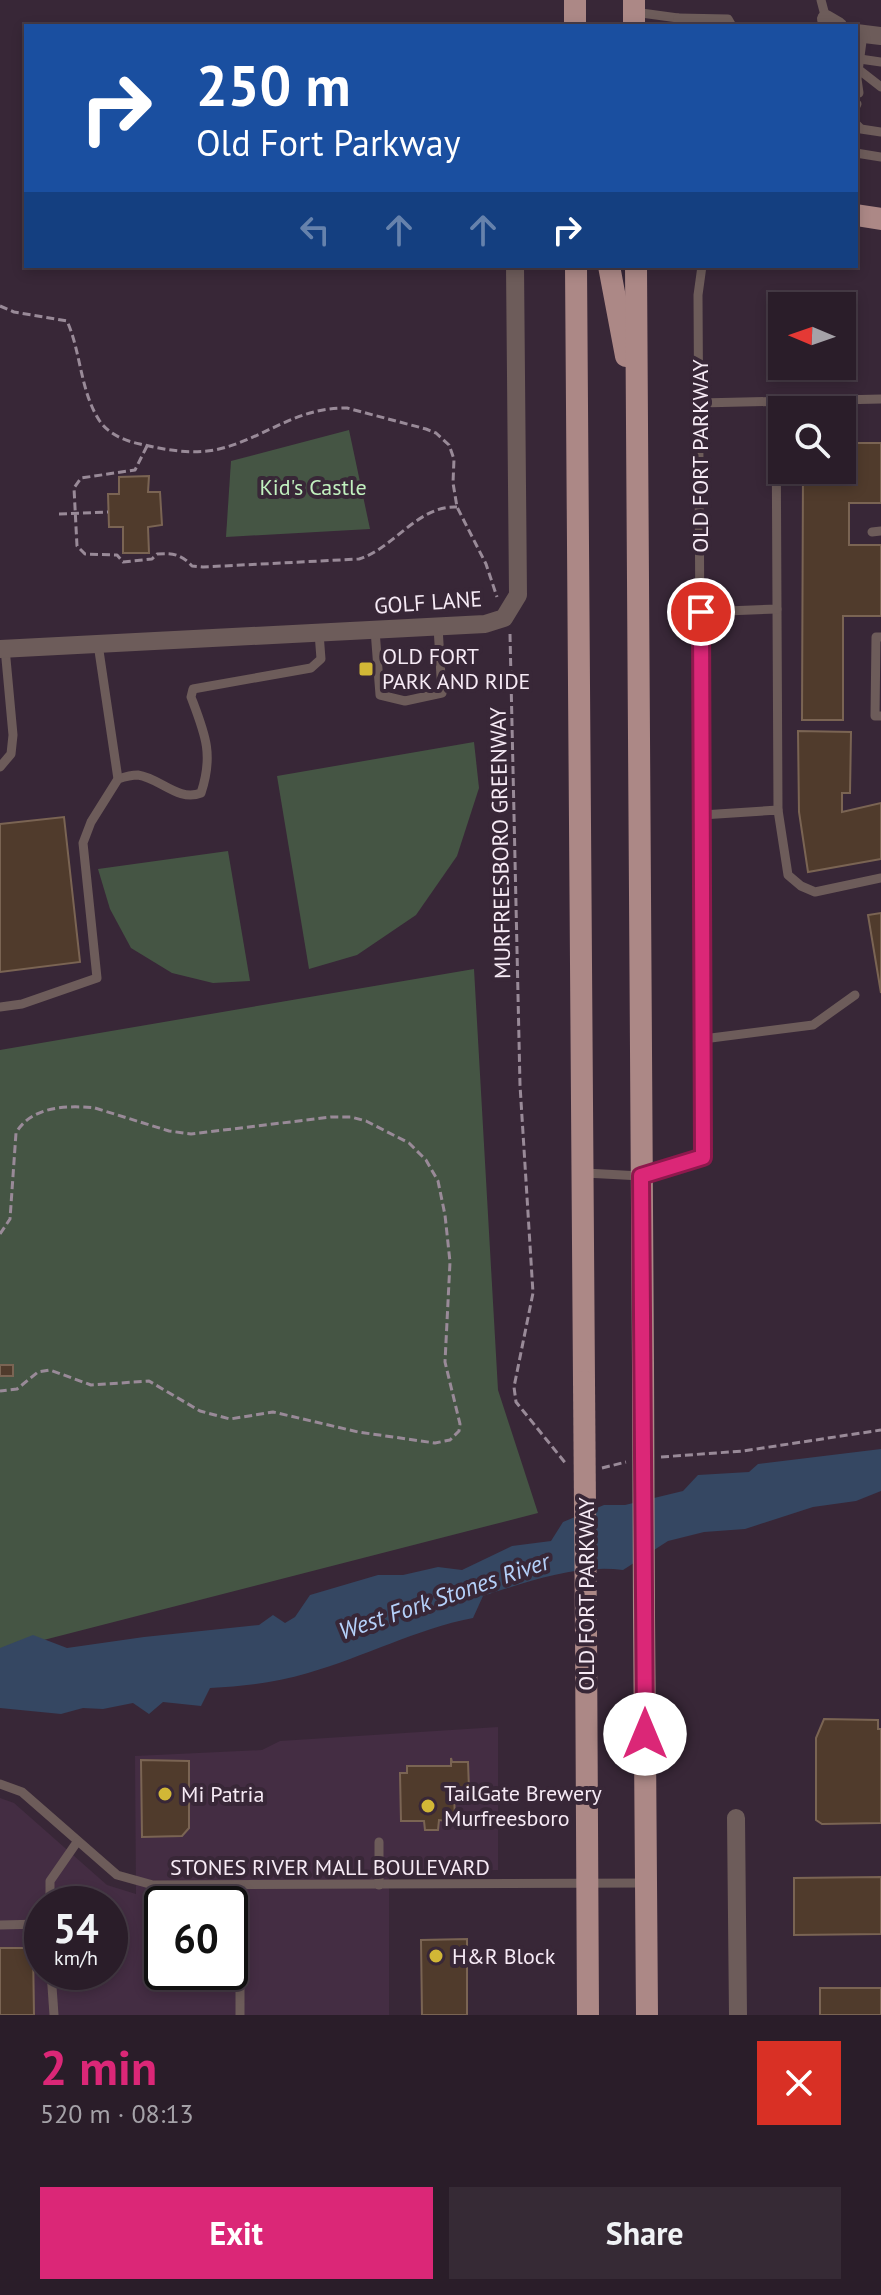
<!DOCTYPE html>
<html lang="en">
<head>
<meta charset="utf-8">
<style>
	:root { --surface:#2a1d29; --page:#362a35; --text:#f1f3f6; --muted:#a5a2a8; --line:#463b46; --accent:#db2777 }
	body { margin:0; font-family:"PT Sans",sans-serif; background:var(--page); color:var(--text); height:100vh; display:flex; flex-direction:column; font-size:30px; white-space:nowrap }
	* { box-sizing:border-box; margin:0 }
	p { font-size:26px; color:var(--muted) }
	.icon { flex:none; width:44px; height:44px; fill:none; stroke:currentColor; stroke-width:2; stroke-linecap:round; stroke-linejoin:round }
	.map { position:relative; height:2015px; overflow:hidden }
	.sheet { display:flex; flex-direction:column; background:var(--surface); flex:1 }
	.sheet>* { flex:none }
	.hud { position:absolute; left:24px; top:24px; width:834px; height:244px; border-radius:0px; box-shadow:0 4px 12px #0003,0 0 0 2px var(--line); background:#1a4fa0; color:#fff; overflow:hidden }
	.needle { width:52px; rotate:272deg }
	.buttons { position:absolute; left:768px; top:292px; display:grid; gap:16px }
	.buttons a { display:grid; place-items:center; width:88px; height:88px; border-radius:0px; background:var(--surface); box-shadow:0 4px 12px #0003,0 0 0 2px var(--line); font-size:40px }
	.speed { position:absolute; left:24px; top:1886px; display:flex; gap:16px; font-size:40px; font-weight:700; text-align:center }
	.speed>* { display:grid; place-content:center; width:104px; height:104px; border-radius:50%; background:var(--surface); box-shadow:0 4px 12px #0003,0 0 0 2px var(--line); line-height:1 }
	.speed small { font-size:20px; font-weight:400 }
	.speed .limit { border:4px solid #111; border-radius:12px; background:#fff; color:#111 }
	.pin { position:absolute; display:grid; place-items:center; width:68px; height:68px; color:#fff; margin:-34px; border:4px solid #fff; border-radius:50%; box-shadow:0 2px 8px #0007 }
	.me { position:absolute; width:88px; margin:-44px; rotate:0deg; stroke-linejoin:round; filter:drop-shadow(0 0 6px #0008) }
	.turn { display:flex; align-items:center; gap:28px; height:168px; padding:0 40px; font-size:36px }
	.turn .icon { width:104px; height:104px; stroke-width:2.5 }
	.turn b { display:block; font-size:56px; line-height:68px }
	.lanes { display:flex; align-items:center; height:76px; padding:0 40px; background:#0003; justify-content:center; gap:40px; direction:ltr }
	.lanes .off { opacity:.35 }
	.round { display:grid; place-items:center; flex:none; width:84px; height:84px; border-radius:0px; background:var(--page) }
	.headline { display:flex; align-items:center; justify-content:space-between; height:136px; padding:0 40px }
	h1 { font-size:48px; font-weight:800; line-height:60px; color:var(--accent) }
	.primary-button { display:flex; gap:16px; margin-top:auto; padding:16px 40px }
	.primary-button a { flex:1; height:92px; border-radius:0px; background:var(--accent); color:#fff; font-size:32px; font-weight:800; line-height:92px; text-align:center }
	.primary-button a+a { background:var(--page); color:var(--text) }
	.map>svg:first-child { display:block }
	.built { fill:#442d43; fill-rule:evenodd }
	.green { fill:#455544 }
	.water { fill:#354762 }
	.building { fill:#503b2c; stroke:#7a6453; stroke-width:2 }
	.lines { fill:none; stroke-linecap:round; stroke-linejoin:round }
	.path { stroke:#998a98; stroke-width:3; stroke-dasharray:8 4; stroke-linecap:butt }
	.service { stroke:#6d5c5a; stroke-width:9 }
	.minor { stroke:#6d5c5a; stroke-width:18 }
	.primary { stroke:#ac8886; stroke-width:22 }
	.primary-bridge { stroke:#ac8886; stroke-width:22 }
	.route-casing { stroke:#8e194d; stroke-width:20 }
	.route { stroke:#db2777; stroke-width:14 }
	.poi-dot { fill:#d1b736; stroke:#382737; stroke-width:3 }
	.labels { text-anchor:middle; dominant-baseline:central; stroke-width:8; stroke-linejoin:round; paint-order:stroke }
	.street-label { font-size:22px; fill:#f6eaf5; stroke:#382737 }
	.park-label { font-size:22px; fill:#c1f0bf; stroke:#382737 }
	.poi-label { font-size:22px; fill:#f6eaf5; stroke:#382737; text-anchor:start }
	.water-label { font-size:24px; font-style:italic; fill:#b5d1fa; stroke:#382737 }
</style>
</head>
<body>
<div class="map">
<svg width="881" height="2015" viewBox="0 0 881 2015">
	<rect width="100%" height="100%" fill="#382737"/>
	<path class="built" d="M498,1727v143l-109,3v142h-389v-217l14,5 93,82 29,9 -1,-138 127,-6 18,-9zM42,1904h68v68h-68zM162,1904h68v68h-68z"/>
	<g class="green">
		<polygon points="349,430 370,529 226,537 231,461"/>
		<polygon points="474,742 479,788 457,856 416,915 357,955 309,969 277,776"/>
		<polygon points="228,851 250,981 213,983 172,973 131,948 110,909 98,869"/>
		<polygon points="474,969 498,1390 538,1513 28,1644 0,1656 0,1050"/>
	</g>
	<path class="water" d="M881,1449v42l-25,10 -43,6 -68,22 -41,3 -36,9 -45,29c-47,-6 -96,12 -140,26l-10,22c-57,11 -109,39 -165,55 -33,10 -64,13 -98,15l-9,18 -38,-4 -14,12 -16,-11 -30,6 -20,-1 -22,6 -61,-6v-60l33,-13 34,13 77,-11 115,-12 14,-10 12,8 10,-6 15,-22 68,-20h25l35,-8 24,3 50,-24 39,-5 12,-19 41,-17h21l58,-14 15,-16 51,-3 9,-8z"/>
	<g class="building">
		<polygon points="842,443 881,443 881,503 849,503 849,545 881,545 881,616 843,616 843,720 802,720 803,470 842,470"/>
		<polygon points="149,476 148,492 160,492 162,525 148,527 149,553 123,553 123,527 109,527 108,494 119,494 119,477"/>
		<polygon points="798,731 851,732 850,793 842,793 842,812 881,803 881,859 808,872 799,812"/>
		<polygon points="64,817 80,962 0,972 0,824"/>
		<polygon points="881,913 881,993 868,915"/>
		<rect x="0" y="1365" width="13" height="11"/>
		<polygon points="824,1719 878,1720 878,1729 881,1729 881,1823 822,1824 816,1820 816,1738"/>
		<polygon points="451,1758 452,1762 468,1762 469,1789 454,1791 455,1822 439,1820 438,1830 425,1830 424,1821 401,1821 400,1773 407,1773 407,1766 451,1766"/>
		<polygon points="141,1760 189,1761 189,1828 182,1836 142,1837"/>
		<polygon points="881,1877 881,1934 794,1935 794,1878"/>
		<polygon points="467,1939 467,2015 422,2015 421,1940"/>
		<polygon points="0,1948 33,1948 34,2015 0,2015"/>
		<rect x="820" y="1988" width="61" height="27"/>
	</g>
	<g class="lines">
		<g class="path">
			<path d="M0,306l14,6 53,9c14,31 13,69 32,99 9,14 26,21 41,24 26,6 53,11 79,5 46,-11 77,-42 128,-41l79,21 10,4 13,12 5,14 -1,24 4,24 29,57 11,33"/>
			<path d="M147,446l-12,24 -54,8 -7,10 3,58 8,8 32,1 6,7 29,-3 5,-5c16,-1 24,0 35,12l11,1 156,-8c34,-10 59,-54 98,-52"/>
			<polyline points="59,514 108,512"/>
			<polyline points="510,634 520,1085 533,1293 514,1387 516,1402 567,1465"/>
			<path d="M0,1234l10,-15 6,-86c15,-27 52,-28 79,-25l74,23 22,3 140,-17h20l15,4 43,22 17,17 12,21 7,34 5,47 -5,100 15,62 -1,7 -9,9 -15,3 -77,-11 -85,-20 -43,7 -30,-8 -51,-30 -58,4 -41,-15 -12,2 -21,17 -17,2"/>
			<polyline points="661,1457 743,1451 881,1430"/>
			<polyline points="602,1468 626,1462"/>
		</g>
		<g class="service">
			<polyline points="821,0 826,19"/>
			<polyline points="634,12 678,18 680,26"/>
			<polyline points="678,18 728,19 732,26"/>
			<polyline points="860,59 881,62"/>
			<polyline points="858,69 881,87"/>
			<polyline points="859,93 857,79 863,34"/>
			<polyline points="856,106 857,104"/>
			<polyline points="856,124 861,129 881,132"/>
			<polyline points="856,153 881,157"/>
			<polyline points="700,403 881,399"/>
			<polyline points="872,532 881,531"/>
			<polyline points="777,609 778,810"/>
			<polyline points="701,612 777,609 776,400"/>
			<polyline points="375,630 380,695 405,701 442,693 438,627"/>
			<polyline points="881,637 876,637 875,716 881,716"/>
			<polyline points="0,767 11,754 13,735 5,648"/>
			<path d="M118,779c6,-2 13,-4 20,-4 22,3 40,27 63,18 13,-39 4,-59 -10,-96l2,-8 118,-21 10,-9 -2,-26"/>
			<polyline points="702,815 778,810 788,875 801,886 815,892 881,878"/>
			<polyline points="0,1007 22,1004 97,978 83,843 91,822 118,779 98,644"/>
			<polyline points="703,1039 813,1025 855,995"/>
			<polyline points="585,1173 641,1176 703,1157 698,295 702,266"/>
			<polyline points="0,1784 22,1792 117,1875 153,1885 646,1883"/>
			<polyline points="379,1842 379,1885"/>
			<polyline points="240,1886 240,2015"/>
			<polyline points="50,1904 50,1881 77,1842"/>
			<polyline points="0,1925 42,1924"/>
			<polyline points="51,1972 54,2015"/>
		</g>
		<g class="minor">
			<polyline points="826,19 838,26"/>
			<polyline points="856,33 881,36"/>
			<polyline points="0,649 485,624 504,618 518,595 515,266"/>
			<polyline points="736,1818 738,2015"/>
		</g>
		<g class="primary">
			<polyline points="575,0 575,26"/>
			<polyline points="634,0 634,26"/>
			<polyline points="856,215 881,219"/>
			<polyline points="576,266 584,1382"/>
			<polyline points="609,266 626,356"/>
			<polyline points="636,266 643,1365"/>
			<polyline points="644,1615 647,2015"/>
			<polyline points="586,1633 588,2015"/>
		</g>
		<g class="primary-bridge">
			<polyline points="643,1365 644,1615"/>
			<polyline points="584,1382 586,1633"/>
		</g>
	</g>
	<g class="lines">
		<defs>
			<polyline id="route" points="645,1734 641,1176 703,1157 701,612"/>
		</defs>
		<use href="#route" class="route-casing"/>
		<use href="#route" class="route"/>
	</g>
	<g class="poi-dot">
		<rect x="358" y="661" width="16" height="16" rx="4"/>
		<circle cx="165" cy="1794" r="8"/>
		<circle cx="428" cy="1806" r="8"/>
		<circle cx="436" cy="1956" r="8"/>
	</g>
	<g class="labels">
		<g class="street-label">
			<text transform="translate(700 456) rotate(-90)">OLD FORT PARKWAY</text>
			<text transform="translate(428 602) rotate(-4)">GOLF LANE</text>
			<text transform="translate(500 843) rotate(-91)">MURFREESBORO GREENWAY</text>
			<text transform="translate(586 1594) rotate(-90)">OLD FORT PARKWAY</text>
			<text x="330" y="1867">STONES RIVER MALL BOULEVARD</text>
		</g>
		<g class="park-label">
			<text x="313" y="487">Kid's Castle</text>
		</g>
		<g class="poi-label">
			<text x="382" y="656">OLD FORT<tspan x="382" dy="25">PARK AND RIDE</tspan></text>
			<text x="444" y="1793">TailGate Brewery<tspan x="444" dy="25">Murfreesboro</tspan></text>
			<text x="181" y="1794">Mi Patria</text>
			<text x="452" y="1956">H&amp;R Block</text>
		</g>
		<g class="water-label">
			<text transform="translate(444 1596) rotate(-19)">West Fork Stones River</text>
		</g>
	</g>
</svg>
<div class="buttons">
<a><svg class="needle" viewBox="-14 -14 28 28"><path d="M0-13l5 13h-10z" fill="#e53935"/><path d="M0 13l5-13h-10z" fill="#a5a2a8"/></svg></a>
<a><svg class="icon" aria-label="search" viewBox="0 0 24 24"><circle cx="10" cy="10" r="6"/><path d="M15 15l6 6"/></svg></a>
</div>
<div class="speed"><div>54<small>km/h</small></div><div class="limit">60</div></div>
<div class="pin" style="left:701px;top:612px;background:#d93025"><svg class="icon" aria-label="arrive" viewBox="0 0 24 24"><path d="M6 21V4h12l-3 4 3 4H6"/></svg></div>
<svg class="me" style="left:645px;top:1734px" viewBox="-20 -20 40 40"><circle r="19" fill="#fff"/><path d="M0-13L10 11 0 6-10 11z" fill="#db2777"/></svg>
<div class="hud">
<div class="turn"><svg class="icon" aria-label="right" viewBox="0 0 24 24"><path d="M7 20v-9h11M14 6l5 5-5 5"/></svg><div><b>250 m</b>Old Fort Parkway</div></div>
<div class="lanes"><svg class="icon off" aria-label="left" viewBox="0 0 24 24"><path d="M17 20v-9H6M10 6l-5 5 5 5"/></svg><svg class="icon off" aria-label="ahead" viewBox="0 0 24 24"><path d="M12 20V5M6 11l6-6 6 6"/></svg><svg class="icon off" aria-label="ahead" viewBox="0 0 24 24"><path d="M12 20V5M6 11l6-6 6 6"/></svg><svg class="icon" aria-label="right" viewBox="0 0 24 24"><path d="M7 20v-9h11M14 6l5 5-5 5"/></svg></div>
</div>
</div>
<section class="sheet">
<div class="headline"><div><h1>2 min</h1><p>520 m · 08:13</p></div><a class="round" style="background:#d93025;color:#fff"><svg class="icon" aria-label="close" viewBox="0 0 24 24"><path d="M6 6l12 12M18 6L6 18"/></svg></a></div>
<div class="primary-button"><a>Exit</a><a>Share</a></div>
</section>
</body>
</html>
